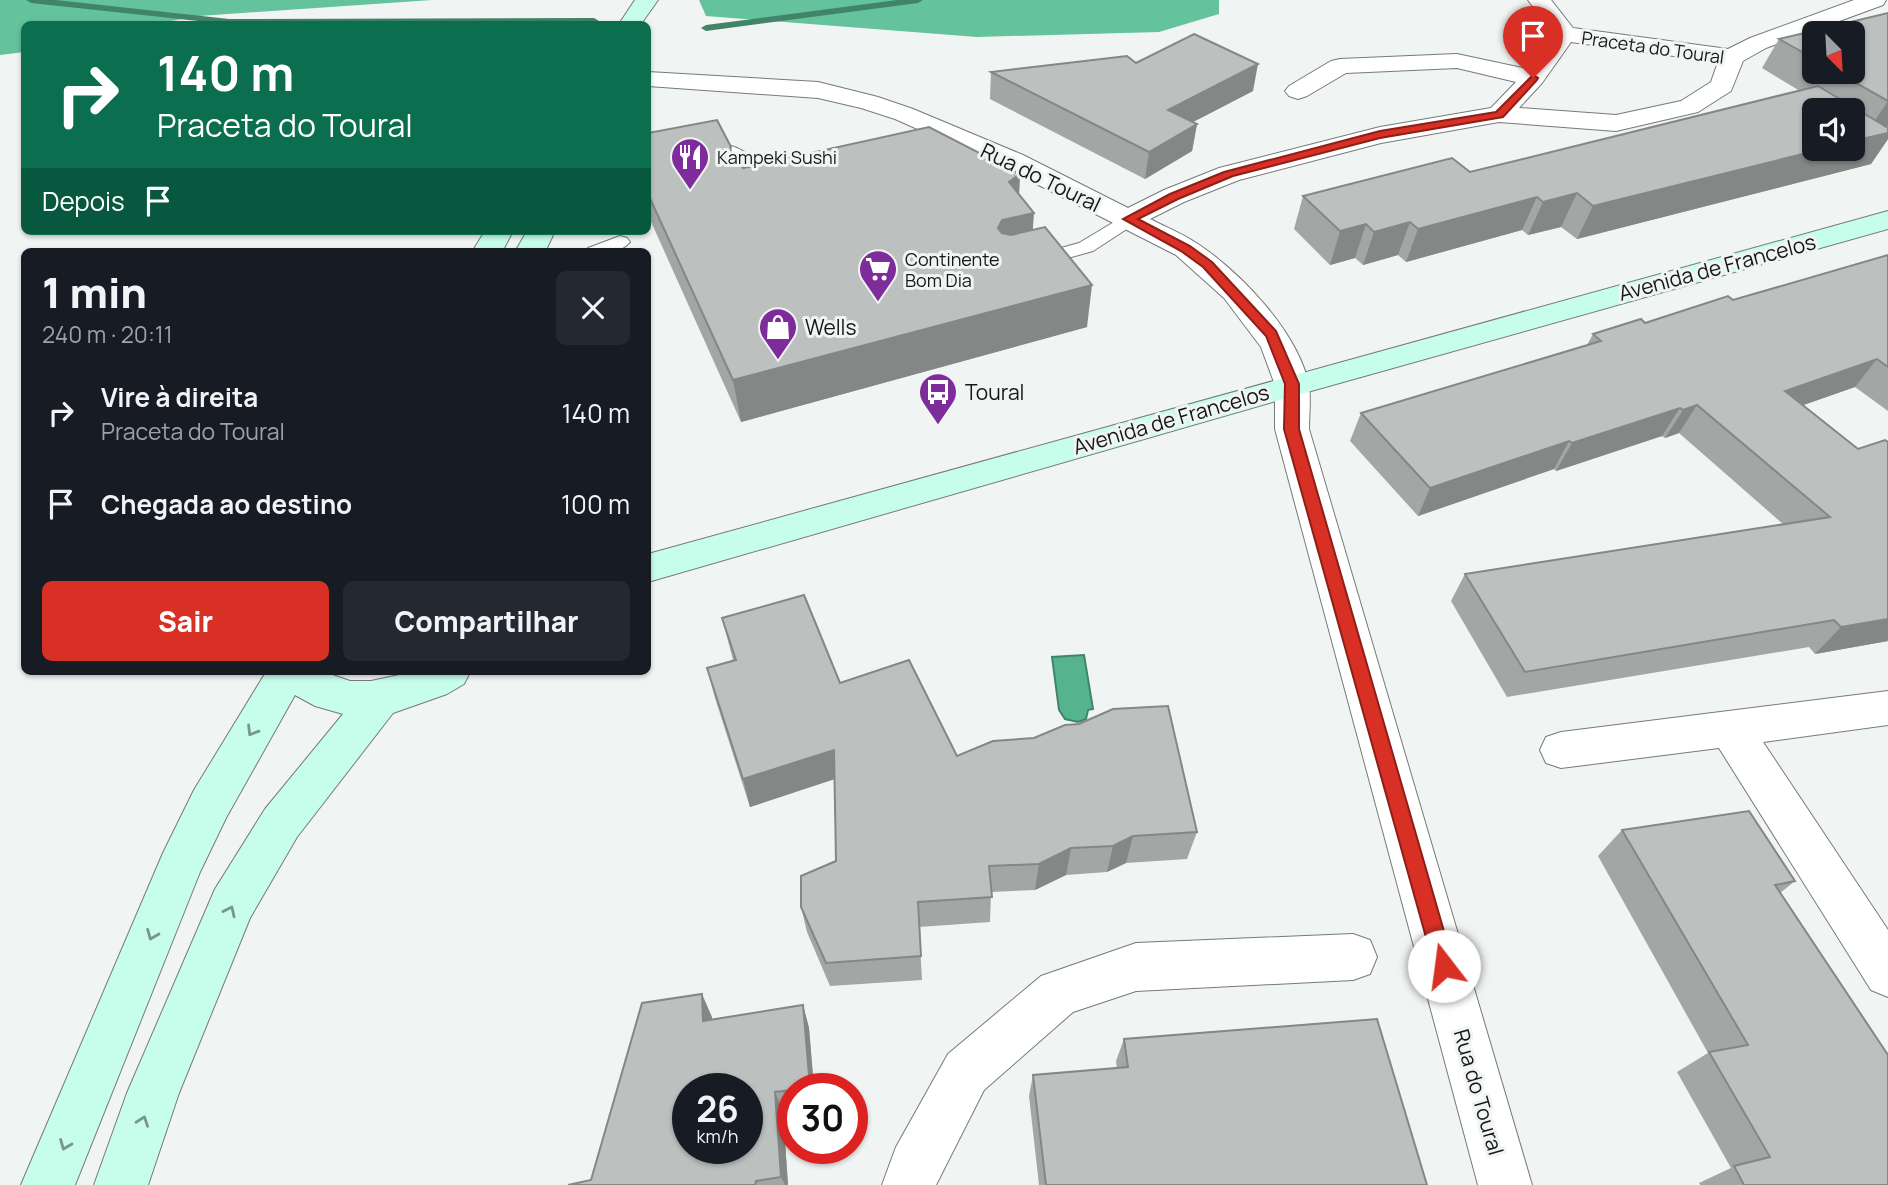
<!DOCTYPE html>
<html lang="pt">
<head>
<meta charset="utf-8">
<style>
	:root { --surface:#171b24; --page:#242831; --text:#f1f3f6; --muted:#9ea1a6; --accent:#d93025 }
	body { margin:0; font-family:Manrope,sans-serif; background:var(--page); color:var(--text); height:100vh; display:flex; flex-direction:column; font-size:26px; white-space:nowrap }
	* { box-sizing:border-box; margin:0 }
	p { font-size:23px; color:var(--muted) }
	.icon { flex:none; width:38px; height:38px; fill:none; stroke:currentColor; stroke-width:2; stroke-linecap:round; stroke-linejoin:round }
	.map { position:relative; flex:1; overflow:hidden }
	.panel { position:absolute; left:21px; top:248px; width:630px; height:427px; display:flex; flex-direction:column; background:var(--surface); border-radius:10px; box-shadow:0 2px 5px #0004 }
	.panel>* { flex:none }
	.top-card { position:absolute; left:21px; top:21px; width:630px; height:214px; border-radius:10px; box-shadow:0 2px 5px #0004; background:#0b6e4f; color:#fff; overflow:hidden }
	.needle { width:46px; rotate:156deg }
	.tools { position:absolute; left:1802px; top:21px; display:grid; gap:14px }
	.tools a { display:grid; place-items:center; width:63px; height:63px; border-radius:10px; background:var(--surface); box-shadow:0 2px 5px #0004; font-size:35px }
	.speed { position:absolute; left:672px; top:1073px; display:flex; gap:14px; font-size:35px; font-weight:700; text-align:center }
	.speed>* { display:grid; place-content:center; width:91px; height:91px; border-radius:50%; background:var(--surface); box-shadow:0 2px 5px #0004; line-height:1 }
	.speed small { font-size:18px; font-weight:400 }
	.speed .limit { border:10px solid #d22; background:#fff; color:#111 }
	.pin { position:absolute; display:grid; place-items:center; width:60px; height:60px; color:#fff; margin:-72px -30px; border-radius:50% 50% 50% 0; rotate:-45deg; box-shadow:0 0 7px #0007 }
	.pin .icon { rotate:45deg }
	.me { position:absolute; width:77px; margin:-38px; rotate:345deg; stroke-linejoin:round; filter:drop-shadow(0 0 5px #0008) }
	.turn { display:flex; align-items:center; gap:24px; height:147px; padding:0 21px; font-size:32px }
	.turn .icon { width:91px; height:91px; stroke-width:2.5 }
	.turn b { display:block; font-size:49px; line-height:60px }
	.then { display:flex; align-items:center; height:66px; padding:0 21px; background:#0003; gap:14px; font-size:26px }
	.round { display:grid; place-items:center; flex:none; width:74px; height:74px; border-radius:10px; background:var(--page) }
	.summary { display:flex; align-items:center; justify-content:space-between; height:119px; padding:0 21px }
	h1 { font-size:42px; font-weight:800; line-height:52px }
	.action { display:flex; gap:14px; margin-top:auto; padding:14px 21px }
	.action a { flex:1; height:80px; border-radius:10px; background:var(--accent); color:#fff; font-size:28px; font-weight:800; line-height:80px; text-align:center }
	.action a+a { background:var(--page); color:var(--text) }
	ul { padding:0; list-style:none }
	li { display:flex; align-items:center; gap:21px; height:91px; padding:0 21px }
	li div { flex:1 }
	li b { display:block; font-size:26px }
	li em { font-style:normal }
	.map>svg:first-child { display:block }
	.forest { fill:#64c29d }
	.water { fill:#55b38e; stroke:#42846a; stroke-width:2 }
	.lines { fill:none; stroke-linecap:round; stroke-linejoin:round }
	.stream { fill:#42846a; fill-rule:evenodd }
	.lane-casing { stroke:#767a78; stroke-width:2 }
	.street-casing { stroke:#767a78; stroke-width:2 }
	.secondary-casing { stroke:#767a78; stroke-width:2 }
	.lane { fill:#fff; fill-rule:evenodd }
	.street { fill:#fff; fill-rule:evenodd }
	.secondary { fill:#c7fdeb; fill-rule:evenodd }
	.wall { fill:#a2a6a4; fill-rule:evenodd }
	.shaded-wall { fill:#848786 }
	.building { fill:#bcc1bf; stroke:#848786; stroke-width:2; fill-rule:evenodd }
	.oneway { stroke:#77968c }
	.route { fill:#d93025; stroke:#8d1f18; stroke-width:2 }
	.labels { text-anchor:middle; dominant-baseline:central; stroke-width:6; stroke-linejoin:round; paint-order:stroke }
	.far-street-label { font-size:18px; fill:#161817; stroke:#f0f4f2 }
	.far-poi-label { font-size:18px; fill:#161817; stroke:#f0f4f2; text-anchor:start }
	.street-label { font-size:21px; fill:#161817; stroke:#f0f4f2 }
	.poi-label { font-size:21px; fill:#161817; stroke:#f0f4f2; text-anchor:start }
</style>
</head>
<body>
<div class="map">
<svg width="1888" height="1185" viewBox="0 0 1888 1185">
	<rect width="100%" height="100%" fill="#f0f4f2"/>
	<g class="forest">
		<polygon points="0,0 432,0 199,16 154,24 24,24 24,52 0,55"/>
		<polygon points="699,0 1219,0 1219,14 1159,32 977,37 706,16"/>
	</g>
	<polygon class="water" points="1084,655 1093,709 1088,710 1086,719 1078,722 1065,719 1059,710 1052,657"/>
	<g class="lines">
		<g class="stream">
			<polygon points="26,0 56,0 229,19 594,18 599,21 594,24 226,24 31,3"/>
			<polygon points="897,0 923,0 918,3 706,31 701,28 706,25"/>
		</g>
		<defs>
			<g id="lane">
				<path d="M731,146c18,4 31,23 32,41l-12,12 -7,2 -10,-6 10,-10c-1,-12 -6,-20 -16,-28l-80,15v-10z"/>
				<polygon points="1129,213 1136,215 1139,219 1136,223 1093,251 1032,268 1025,266 1022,262 1025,258 1079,243"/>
				<path d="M620,236l7,2 3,4c-11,13 -30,10 -45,10l3,-4z"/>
			</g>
			<g id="street">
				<path d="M1528,0h23l22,28 155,21 22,-11 104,-38h32l-3,5 -117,43 -23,13 -12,30 -33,21 -82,19 -117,-9 -118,21 -142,37 -55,22 -34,17c16,8 33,15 48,25 43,29 101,89 111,142 2,14 0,29 0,43l223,756h-54l-203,-756v-44l-14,-38 -37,-49 -48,-43 -173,-88 -108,-48 -34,-11 -43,-10 -170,-12v-14l170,10 60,15 35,12 110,46 105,53 36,-18 55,-22 161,-41 111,-19 25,-26 -59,-14 -111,5 -39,23 -9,3 -9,-3 -4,-5 4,-5 42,-25 9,-2 117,-5 70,15 26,-35zM1571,42l147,20 -7,20 -30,19 -65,14 -97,-7 23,-25z"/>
				<polygon points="1888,691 1888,725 1763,742 1888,930 1888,997 1871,990 1719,748 1561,768 1546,763 1540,750 1546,737 1561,732"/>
				<polygon points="1353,934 1370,940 1377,957 1370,974 1353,980 1136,991 1073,1012 984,1090 936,1185 882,1185 896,1147 948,1054 1041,976 1136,943"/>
			</g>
			<g id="secondary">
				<polygon points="635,0 658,0 641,24 619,24"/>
				<polygon points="1888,211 1888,229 1304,393 648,582 648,554"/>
				<polygon points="485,231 513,231 502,252 472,252"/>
				<polygon points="527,231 555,231 545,252 515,252"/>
				<polygon points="266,672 324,672 350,681 371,681 413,672 470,672 464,684 447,694 393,713 297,837 250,918 179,1093 148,1185 94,1185 127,1093 215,889 265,809 343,714 315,706 295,695 226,818 200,872 75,1185 21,1185 163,853 194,790"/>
			</g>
		</defs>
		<use href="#lane" class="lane-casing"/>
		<use href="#street" class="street-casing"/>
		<use href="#secondary" class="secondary-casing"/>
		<use href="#lane" class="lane"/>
		<use href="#street" class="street"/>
		<use href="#secondary" class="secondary"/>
	</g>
	<g class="wall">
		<path d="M1888,13v113l-3,1 3,1v11l-17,25 -294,75 -16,-12 -33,8 -6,-5 -116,32 -8,-7 -35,10 -8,-7 -25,7 -36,-36 9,-33 167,-24 330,-81 -38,-23 17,-29zM1815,33l38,39h-38z"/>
		<polygon points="1136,63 1253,91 1193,122 1197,124 1192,151 1145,179 990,99 991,72"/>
		<polygon points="648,133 731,147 734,162 743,168 1020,174 1019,195 1032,230 1087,327 741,422 648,215"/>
		<polygon points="1888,255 1888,411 1855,387 1803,405 1888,641 1815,654 1809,647 1507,697 1451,601 1465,574 1783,524 1679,433 1665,438 1662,436 1556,471 1554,469 1418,516 1350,441 1361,413 1587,345 1593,334 1645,323 1733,300"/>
		<polygon points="722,618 840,683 957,756 1197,832 1187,859 1126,863 1107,872 1066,875 1035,890 991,892 990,922 919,927 922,980 830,986 807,932 801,907 836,861 834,779 750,807 715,698 707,668 733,660"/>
		<polygon points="1622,830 1795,881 1780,893 1888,1185 1700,1185 1699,1183 1731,1168 1677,1072 1708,1053 1598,856"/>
		<polygon points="803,1005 809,1028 814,1088 793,1088 793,1111 783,1112 788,1185 568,1185 591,1180 712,1017 712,1019"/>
		<polygon points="1124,1039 1427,1185 1039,1185 1029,1096 1033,1075 1117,1068 1116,1061"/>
	</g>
	<g class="shaded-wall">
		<polygon points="1258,64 1253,91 1164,137 1168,110"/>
		<polygon points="1888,101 1888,126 1868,131"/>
		<polygon points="1197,124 1192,151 1145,179 1149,152"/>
		<polygon points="1888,133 1888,139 1871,164 1577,239 1593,206 1823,149 1853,149 1853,141"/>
		<polygon points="731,147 738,187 723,157"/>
		<polygon points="1020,174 1018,215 1034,213 1031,254 996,270 998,228 1009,182"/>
		<polygon points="1577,193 1561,227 1528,235 1543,202"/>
		<polygon points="1537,197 1522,230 1406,262 1418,229"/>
		<polygon points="1410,222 1398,255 1363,265 1374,232"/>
		<polygon points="1366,224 1355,258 1330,265 1340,231"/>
		<polygon points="1092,285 1087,327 741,422 733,380"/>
		<polygon points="1877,359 1855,387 1764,419 1785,391"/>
		<polygon points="1697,405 1679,433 1665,438 1683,410"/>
		<polygon points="1680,408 1662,436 1556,471 1572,443"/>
		<polygon points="1569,441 1554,469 1418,516 1430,488"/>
		<polygon points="1888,619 1888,641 1815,654 1841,627"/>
		<polygon points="834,750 838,778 750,807 743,779"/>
		<polygon points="1133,836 1126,863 1107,872 1113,846"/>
		<polygon points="1071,848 1066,875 1035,890 1039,864"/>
		<polygon points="702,994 712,1017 713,1043 703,1021"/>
		<polygon points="803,1005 809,1028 814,1088 810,1088"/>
		<polygon points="775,1092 783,1112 788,1185 785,1185 781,1177"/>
	</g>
	<g class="building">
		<polygon points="1888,13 1888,101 1837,72 1853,72 1853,33 1815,33 1815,59 1779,39"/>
		<polygon points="1194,34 1258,64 1168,110 1197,124 1149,152 991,72 1127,56 1136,63"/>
		<polygon points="1818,86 1888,128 1888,133 1853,141 1853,110 1815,110 1815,149 1823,149 1593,206 1577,193 1543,202 1537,197 1418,229 1410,222 1374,232 1366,224 1340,231 1303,196 1452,158 1470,172"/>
		<polygon points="717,120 731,147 723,157 729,162 740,162 743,168 929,127 1020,174 1009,182 1034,213 1002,220 998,228 1002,233 1011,235 1045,227 1092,285 733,380 648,194 648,133"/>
		<polygon points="1888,255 1888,367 1877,359 1785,391 1858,449 1885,440 1888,442 1888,619 1841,627 1834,620 1525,672 1465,574 1830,517 1697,405 1683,410 1680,408 1572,443 1569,441 1430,488 1361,413 1601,341 1593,334 1641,319 1645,323 1728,296 1733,300"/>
		<polygon points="804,595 840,683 909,660 957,756 993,741 1034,738 1065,725 1079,724 1113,709 1168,706 1197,832 1133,836 1113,846 1071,848 1039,864 989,866 992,897 918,902 921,956 826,963 801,907 801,876 836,861 834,750 743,779 707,668 736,660 722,618"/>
		<polygon points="1749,811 1795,881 1775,885 1888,1055 1888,1185 1744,1185 1734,1166 1770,1157 1709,1052 1748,1045 1622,830"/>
		<path d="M702,994l1,27 100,-16 7,82 -17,1v2l-18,2 6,85 -25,4 -1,4h-187l23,-5 51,-177zM688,1088h59v60h-59z"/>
		<polygon points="1377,1019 1427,1185 1046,1185 1033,1075 1128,1067 1124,1039"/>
	</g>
	<defs><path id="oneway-chevron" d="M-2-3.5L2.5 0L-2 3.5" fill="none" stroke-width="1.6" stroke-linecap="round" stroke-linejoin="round" transform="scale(1.75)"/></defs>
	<g class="oneway">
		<use href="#oneway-chevron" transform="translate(252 731) rotate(121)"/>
		<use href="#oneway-chevron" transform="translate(230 911) rotate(-65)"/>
		<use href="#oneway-chevron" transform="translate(152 935) rotate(112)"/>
		<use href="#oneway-chevron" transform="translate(143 1121) rotate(-70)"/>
		<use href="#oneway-chevron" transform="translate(65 1145) rotate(112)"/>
	</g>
	<polygon class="route" points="1533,75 1538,78 1537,80 1503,117 1380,138 1233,176 1178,199 1138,219 1190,246 1212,262 1276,331 1299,384 1299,429 1454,966 1451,973 1444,976 1437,973 1434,966 1284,429 1285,384 1266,336 1203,267 1181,251 1123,219 1170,194 1224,172 1380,131 1496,112"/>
	<defs>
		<symbol id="restaurant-pin" viewBox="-11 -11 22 30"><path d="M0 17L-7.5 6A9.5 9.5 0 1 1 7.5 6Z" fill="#7e2c9c" stroke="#f0f4f2"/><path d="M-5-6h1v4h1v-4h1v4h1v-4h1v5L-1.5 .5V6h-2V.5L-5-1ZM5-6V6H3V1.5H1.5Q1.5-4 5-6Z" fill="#fff"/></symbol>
		<symbol id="supermarket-pin" viewBox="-11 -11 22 30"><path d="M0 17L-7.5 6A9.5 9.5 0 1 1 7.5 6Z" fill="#7e2c9c" stroke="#f0f4f2"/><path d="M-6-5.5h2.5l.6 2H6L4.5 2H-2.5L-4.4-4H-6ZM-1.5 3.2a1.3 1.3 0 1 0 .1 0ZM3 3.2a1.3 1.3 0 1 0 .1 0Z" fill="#fff"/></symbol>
		<symbol id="shop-pin" viewBox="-11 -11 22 30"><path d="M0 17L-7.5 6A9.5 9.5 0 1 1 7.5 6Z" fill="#7e2c9c" stroke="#f0f4f2"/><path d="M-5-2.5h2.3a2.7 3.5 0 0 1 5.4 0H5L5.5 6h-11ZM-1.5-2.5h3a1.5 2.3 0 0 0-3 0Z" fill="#fff"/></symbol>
		<symbol id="bus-pin" viewBox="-11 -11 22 30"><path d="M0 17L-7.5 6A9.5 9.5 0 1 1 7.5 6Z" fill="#7e2c9c" stroke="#f0f4f2"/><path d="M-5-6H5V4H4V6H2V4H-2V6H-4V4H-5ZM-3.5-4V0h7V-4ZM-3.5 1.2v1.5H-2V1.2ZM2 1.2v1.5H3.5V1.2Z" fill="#fff"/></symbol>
	</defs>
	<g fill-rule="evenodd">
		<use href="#restaurant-pin" x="668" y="135" width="44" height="60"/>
		<use href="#supermarket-pin" x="856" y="247" width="44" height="60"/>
		<use href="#shop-pin" x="756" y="305" width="44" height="60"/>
		<use href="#bus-pin" x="916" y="370" width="44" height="60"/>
	</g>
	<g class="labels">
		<g class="far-street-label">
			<text transform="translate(1653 47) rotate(8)">Praceta do Toural</text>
		</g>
		<g class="far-poi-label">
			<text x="717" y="157">Kampeki Sushi</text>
			<text x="905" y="259">Continente<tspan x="905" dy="21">Bom Dia</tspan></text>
		</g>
		<g class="street-label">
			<text transform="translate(1041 177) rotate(26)">Rua do Toural</text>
			<text transform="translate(1717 267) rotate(-15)">Avenida de Francelos</text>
			<text transform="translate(1171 419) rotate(-16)">Avenida de Francelos</text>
			<text transform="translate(1479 1092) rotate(74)">Rua do Toural</text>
		</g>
		<g class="poi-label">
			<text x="805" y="327">Wells</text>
			<text x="965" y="392">Toural</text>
		</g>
	</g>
</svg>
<div class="tools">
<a><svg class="needle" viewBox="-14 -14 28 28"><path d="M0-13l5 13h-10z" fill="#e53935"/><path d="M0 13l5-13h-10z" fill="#9ea1a6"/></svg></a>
<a><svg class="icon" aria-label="sound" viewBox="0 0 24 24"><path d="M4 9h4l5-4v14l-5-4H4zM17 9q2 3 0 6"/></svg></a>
</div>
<div class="speed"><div>26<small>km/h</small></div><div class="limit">30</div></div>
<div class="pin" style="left:1533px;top:78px;background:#d93025"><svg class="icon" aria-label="arrive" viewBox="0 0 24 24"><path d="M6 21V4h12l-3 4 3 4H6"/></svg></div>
<svg class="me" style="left:1444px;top:966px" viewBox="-20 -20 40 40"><circle r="19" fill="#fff"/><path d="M0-13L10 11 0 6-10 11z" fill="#d93025"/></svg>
<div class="top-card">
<div class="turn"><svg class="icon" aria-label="right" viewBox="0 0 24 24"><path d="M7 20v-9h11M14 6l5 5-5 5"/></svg><div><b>140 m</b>Praceta do Toural</div></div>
<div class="then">Depois<svg class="icon" aria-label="arrive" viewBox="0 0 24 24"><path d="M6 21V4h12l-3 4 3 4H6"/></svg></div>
</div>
<section class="panel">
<div class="summary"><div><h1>1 min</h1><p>240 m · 20:11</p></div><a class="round"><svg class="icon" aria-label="close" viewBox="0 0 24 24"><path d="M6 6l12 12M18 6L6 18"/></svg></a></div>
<ul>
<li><svg class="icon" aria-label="right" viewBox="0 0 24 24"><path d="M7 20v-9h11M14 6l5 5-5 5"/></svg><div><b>Vire à direita</b><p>Praceta do Toural</p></div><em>140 m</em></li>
<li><svg class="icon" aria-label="arrive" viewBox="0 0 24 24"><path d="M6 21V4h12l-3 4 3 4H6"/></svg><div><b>Chegada ao destino</b></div><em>100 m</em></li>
</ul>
<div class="action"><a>Sair</a><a>Compartilhar</a></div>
</section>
</div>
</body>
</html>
